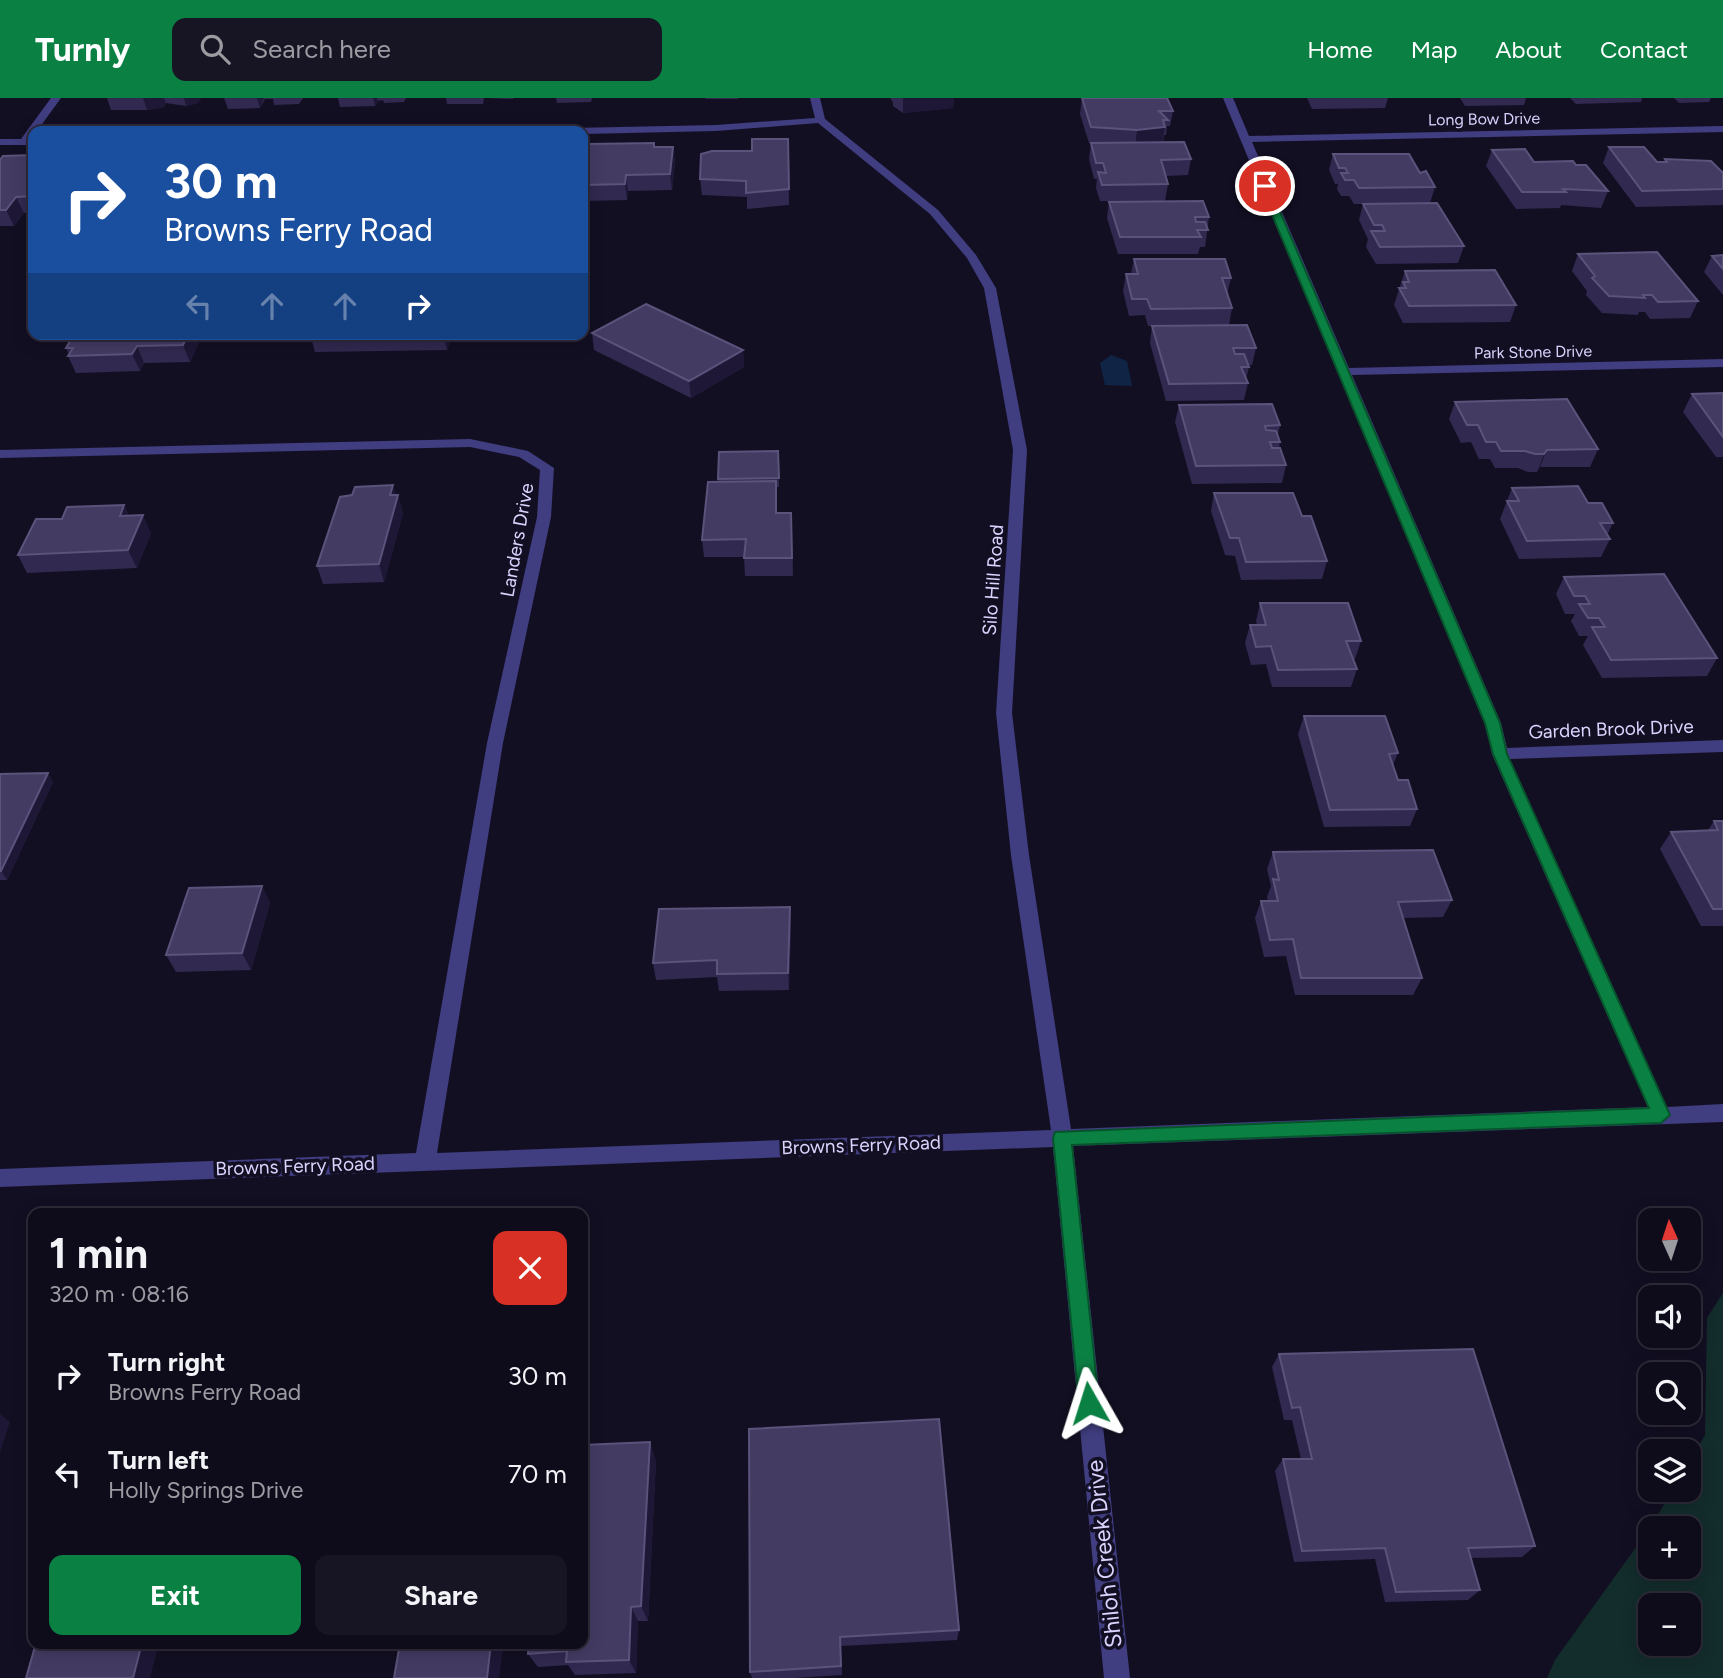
<!DOCTYPE html>
<html lang="en">
<head>
<meta charset="utf-8">
<style>
	:root { --surface:#0e0b1a; --page:#171423; --text:#f1f3f6; --muted:#9b9ba2; --line:#2e2b39; --accent:#0b8043 }
	body { margin:0; font-family:Figtree,sans-serif; background:var(--page); color:var(--text); height:100vh; display:flex; flex-direction:column; font-size:26px; white-space:nowrap }
	* { box-sizing:border-box; margin:0 }
	p { font-size:23px; color:var(--muted) }
	.icon { flex:none; width:38px; height:38px; fill:none; stroke:currentColor; stroke-width:2; stroke-linecap:round; stroke-linejoin:round }
	.map { position:relative; flex:1; overflow:hidden }
	.panel { position:absolute; left:28px; top:1110px; width:560px; height:441px; display:flex; flex-direction:column; background:var(--surface); border-radius:14px; box-shadow:0 4px 18px #0003,0 0 0 2px var(--line) }
	.panel>* { flex:none }
	.guide { position:absolute; left:28px; top:28px; width:560px; height:214px; border-radius:14px; box-shadow:0 4px 18px #0003,0 0 0 2px var(--line); background:#1a4fa0; color:#fff; overflow:hidden }
	.needle { width:46px; rotate:357deg }
	.fabs { position:absolute; left:1638px; top:1110px; display:grid; gap:14px }
	.fabs a { display:grid; place-items:center; width:63px; height:63px; border-radius:14px; background:var(--surface); box-shadow:0 4px 18px #0003,0 0 0 2px var(--line); font-size:35px }
	.pin { position:absolute; display:grid; place-items:center; width:60px; height:60px; color:#fff; margin:-30px; border:4px solid #fff; border-radius:50%; box-shadow:0 2px 7px #0007 }
	.me { position:absolute; width:77px; margin:-38px; rotate:354deg; stroke-linejoin:round; filter:drop-shadow(0 0 5px #0008) }
	.turn { display:flex; align-items:center; gap:24px; height:147px; padding:0 21px; font-size:32px }
	.turn .icon { width:91px; height:91px; stroke-width:2.5 }
	.turn b { display:block; font-size:49px; line-height:60px }
	.lanes { display:flex; align-items:center; height:66px; padding:0 21px; background:#0003; justify-content:center; gap:35px; direction:ltr }
	.lanes .off { opacity:.35 }
	.round { display:grid; place-items:center; flex:none; width:74px; height:74px; border-radius:14px; background:var(--page) }
	.headline { display:flex; align-items:center; justify-content:space-between; height:119px; padding:0 21px }
	h1 { font-size:42px; font-weight:700; line-height:52px }
	.primary-button { display:flex; gap:14px; margin-top:auto; padding:14px 21px }
	.primary-button a { flex:1; height:80px; border-radius:14px; background:var(--accent); color:#fff; font-size:28px; font-weight:700; line-height:80px; text-align:center }
	.primary-button a+a { background:var(--page); color:var(--text) }
	ul { padding:0; list-style:none }
	li { display:flex; align-items:center; gap:21px; height:98px; padding:0 21px }
	li div { flex:1 }
	li b { display:block; font-size:26px }
	li em { font-style:normal }
	header { display:flex; align-items:center; gap:42px; box-sizing:border-box; height:98px; padding:0 35px; background:var(--accent); color:#fff }
	header strong { font-size:33px }
	nav { display:flex; gap:38px; margin-inline-start:auto; font-size:24px }
	.search { width:490px; height:63px; background:var(--page); display:flex; align-items:center; gap:18px; box-sizing:border-box; padding:0 24px; border-radius:14px; color:var(--muted); font-size:26px }
	.map>svg:first-child { display:block }
	.green { fill:#132d2c; fill-rule:evenodd }
	.water { fill:#102446 }
	.lines { fill:none; stroke-linecap:round; stroke-linejoin:round }
	.minor { fill:#403d80; fill-rule:evenodd }
	.wall { fill:#322950 }
	.shaded-wall { fill:#1e1736 }
	.building { fill:#443b63; stroke:#5b537b; stroke-width:2 }
	.route { fill:#0b8043; stroke:#07532c; stroke-width:2 }
	.labels { text-anchor:middle; dominant-baseline:central; stroke-width:7; stroke-linejoin:round; paint-order:stroke }
	.far-street-label { font-size:16px; fill:#d9d3fd; stroke:#130f23 }
	.street-label { font-size:19px; fill:#d9d3fd; stroke:#130f23 }
	.near-street-label { font-size:23px; fill:#d9d3fd; stroke:#130f23 }
</style>
</head>
<body>
<header>
<strong>Turnly</strong>
<div class="search"><svg class="icon" aria-label="search" viewBox="0 0 24 24"><circle cx="10" cy="10" r="6"/><path d="M15 15l6 6"/></svg>Search here</div>
<nav><a>Home</a><a>Map</a><a>About</a><a>Contact</a></nav>
</header>
<div class="map">
<svg width="1723" height="1580" viewBox="0 0 1723 1580">
	<rect width="100%" height="100%" fill="#130f23"/>
	<path class="green" d="M1723,1195v385h-176l8,-18 97,-135 21,-36h16v-26l16,-28 2,-117zM1650,1430h39v38h-39zM1650,1507h39v38h-39z"/>
	<polygon class="water" points="1111,257 1127,263 1132,288 1105,287 1100,265"/>
	<g class="lines">
		<g class="minor">
			<polygon points="51,0 61,0 37,33 33,33 33,47 0,47 0,41 21,41"/>
			<polygon points="810,0 820,0 825,21 938,112 976,157 996,190 1027,352 1012,615 1029,757 1071,1031 1648,1009 1492,656 1485,625 1223,0 1233,0 1249,38 1723,28 1723,34 1252,44 1349,270 1723,261 1723,269 1352,277 1501,625 1507,650 1723,642 1723,654 1510,661 1667,1009 1723,1006 1723,1024 1073,1048 1130,1580 1104,1580 1053,1049 0,1089 0,1071 416,1055 487,645 537,419 540,372 519,359 470,349 0,360 0,352 470,341 528,353 554,370 551,419 503,645 437,1055 1051,1032 1011,757 996,615 1013,352 984,190 967,160 930,116 818,25 716,33 583,36 583,33 567,33 572,30 716,27 815,20"/>
		</g>
	</g>
	<g class="wall">
		<polygon points="107,0 201,0 198,5 186,8 166,5 164,9 147,12 111,12"/>
		<polygon points="224,0 303,0 299,6 274,7 273,1 265,1 260,10 228,11"/>
		<polygon points="338,0 406,0 404,4 384,5 383,2 378,3 375,8 340,9"/>
		<polygon points="446,0 484,0 483,6 447,6"/>
		<polygon points="488,0 513,0 513,1"/>
		<polygon points="556,0 592,0 591,4 557,5"/>
		<polygon points="705,0 738,0 738,1 706,1"/>
		<polygon points="890,0 954,0 953,10 903,15 893,8 893,4"/>
		<polygon points="1082,0 1173,13 1170,28 1167,28 1166,37 1164,37 1163,44 1191,61 1188,77 1166,78 1168,86 1165,103 1100,103 1096,90 1097,81 1094,81 1089,61 1091,45 1089,45 1080,16"/>
		<polygon points="1307,0 1388,0 1385,10 1312,11"/>
		<polygon points="1460,0 1526,0 1524,7 1465,8"/>
		<polygon points="1570,0 1642,0 1641,4 1576,6"/>
		<polygon points="1674,0 1711,0 1709,4 1679,5"/>
		<polygon points="788,41 789,107 747,111 747,99 702,97 700,81 752,53"/>
		<polygon points="655,49 673,49 675,65 672,92 628,93 627,102 583,103 583,70"/>
		<polygon points="1609,49 1657,64 1664,64 1665,61 1723,75 1723,107 1636,109 1603,65"/>
		<polygon points="1492,52 1534,64 1576,67 1608,93 1601,110 1561,107 1560,110 1516,111 1486,68"/>
		<polygon points="1333,56 1420,75 1435,89 1430,105 1464,148 1458,165 1376,166 1366,149 1368,141 1359,122 1363,106 1354,106 1349,98 1341,98 1337,91 1338,86 1335,86 1329,72"/>
		<polygon points="33,57 33,114 24,115 14,128 0,128 0,62"/>
		<polygon points="1109,104 1209,119 1205,149 1200,149 1198,156 1118,156 1107,120"/>
		<polygon points="1578,156 1698,203 1690,220 1650,221 1645,214 1639,214 1638,217 1602,215 1586,197 1587,193 1572,173"/>
		<polygon points="1723,157 1723,197 1704,174 1712,158"/>
		<polygon points="1134,161 1231,180 1227,196 1232,210 1229,227 1256,250 1252,267 1248,267 1249,269 1246,281 1248,285 1244,302 1166,303 1150,245 1152,228 1148,228 1145,217 1129,218 1123,193 1126,176 1131,176"/>
		<polygon points="1405,173 1516,207 1510,224 1403,225 1394,207"/>
		<polygon points="592,235 743,252 744,269 691,300 594,252"/>
		<polygon points="74,236 203,236 190,264 144,265 140,273 76,275 68,258 69,256 66,250"/>
		<polygon points="310,236 452,236 447,252 315,254"/>
		<polygon points="1723,295 1723,359 1716,359 1683,314 1692,296"/>
		<polygon points="1455,304 1598,351 1590,369 1540,369 1537,374 1528,374 1518,370 1495,370 1490,361 1479,361 1471,344 1461,345 1449,321"/>
		<polygon points="1179,307 1280,327 1278,337 1280,344 1279,350 1286,367 1282,385 1192,386 1175,324"/>
		<polygon points="778,353 779,389 776,389 777,415 792,432 793,478 745,478 744,459 704,459 702,442 718,384 719,354"/>
		<polygon points="1512,390 1588,405 1613,425 1607,437 1610,441 1601,459 1519,461 1500,421"/>
		<polygon points="1214,395 1302,418 1327,463 1322,481 1241,482 1235,458 1225,457 1211,413"/>
		<polygon points="396,397 403,415 384,484 323,486 317,468"/>
		<polygon points="124,407 129,418 151,435 137,470 27,475 18,457 62,421"/>
		<polygon points="1564,479 1717,560 1707,578 1602,580 1583,547 1588,538 1579,538 1571,523 1575,516 1565,516 1556,496"/>
		<polygon points="1260,505 1361,543 1355,561 1353,561 1357,571 1351,589 1272,589 1266,566 1251,567 1245,545 1250,527 1257,527 1256,523"/>
		<polygon points="1304,618 1398,655 1393,667 1398,682 1417,711 1410,728 1324,729 1298,636"/>
		<polygon points="0,676 53,684 7,782 0,782"/>
		<polygon points="1714,723 1723,723 1723,828 1701,828 1660,751 1671,734 1708,732"/>
		<polygon points="1273,754 1452,802 1443,819 1403,820 1422,880 1413,897 1295,897 1286,858 1264,859 1255,820 1261,803 1268,803 1267,799 1271,788 1267,771"/>
		<polygon points="262,788 270,805 251,872 176,874 166,857"/>
		<polygon points="791,826 789,892 719,893 717,879 656,882 653,865"/>
		<polygon points="1279,1256 1535,1448 1522,1459 1471,1460 1480,1492 1468,1502 1385,1504 1375,1461 1294,1464 1275,1373 1283,1361 1301,1361 1292,1322 1284,1322 1272,1269"/>
		<polygon points="939,1321 959,1532 957,1542 841,1548 842,1577 795,1580 752,1580 750,1574"/>
		<polygon points="656,1362 648,1523 638,1523 636,1575 575,1577 568,1567 538,1569 528,1556 528,1549 503,1551 400,1545 583,1545"/>
	</g>
	<g class="shaded-wall">
		<polygon points="143,0 164,0 166,5 164,9 147,12"/>
		<polygon points="184,0 201,0 198,5 186,8"/>
		<polygon points="257,0 264,0 260,10"/>
		<polygon points="373,0 377,0 378,3 375,8"/>
		<polygon points="903,0 954,0 953,10 903,15"/>
		<polygon points="1165,29 1162,45 1135,48 1137,32"/>
		<polygon points="673,49 675,65 672,92 670,76"/>
		<polygon points="626,77 628,93 627,102 625,86"/>
		<polygon points="16,99 24,115 14,128 6,112"/>
		<polygon points="188,236 203,236 190,264 183,247"/>
		<polygon points="443,236 452,236 447,252"/>
		<polygon points="137,248 144,265 140,273 132,256"/>
		<polygon points="743,252 744,269 691,300 689,283"/>
		<polygon points="1547,352 1540,369 1537,374 1544,356"/>
		<polygon points="393,387 397,401 398,397 403,415 384,484 379,466 390,397"/>
		<polygon points="124,407 132,425 120,418"/>
		<polygon points="143,417 151,435 137,470 128,452"/>
		<polygon points="48,675 53,684 7,782 1,773"/>
		<polygon points="262,788 270,805 251,872 242,855"/>
		<polygon points="790,809 791,826 789,892 788,875"/>
		<polygon points="0,1316 10,1324 0,1354"/>
		<polygon points="650,1344 656,1362 648,1523 641,1508"/>
		<polygon points="631,1509 638,1523 636,1575 629,1562"/>
		<polygon points="142,1545 159,1545 150,1580 133,1580"/>
		<polygon points="491,1545 498,1545 503,1551 499,1580 487,1580"/>
	</g>
	<g class="building">
		<polygon points="1082,0 1167,0 1173,13 1159,13 1168,22 1163,22 1165,29 1137,32 1091,29"/>
		<polygon points="752,41 788,41 789,91 746,95 746,83 700,81 701,56 712,53 752,53"/>
		<polygon points="1184,44 1191,61 1161,62 1168,86 1102,87 1098,74 1106,75 1103,65 1096,65 1091,45"/>
		<polygon points="654,45 654,49 673,49 670,76 626,77 625,86 583,87 583,70 587,46"/>
		<polygon points="1609,49 1644,49 1657,64 1667,64 1665,61 1711,63 1723,75 1723,91 1642,93"/>
		<polygon points="1525,51 1534,64 1573,63 1576,67 1586,67 1608,93 1563,91 1566,94 1522,94 1492,52"/>
		<polygon points="1333,56 1409,56 1420,75 1426,73 1435,89 1359,90 1354,82 1345,82 1341,75 1348,75 1345,70 1339,70"/>
		<polygon points="33,57 33,98 16,99 6,112 0,112 0,62 3,58"/>
		<polygon points="1203,103 1209,119 1195,119 1196,124 1205,124 1208,132 1197,132 1201,139 1120,139 1109,104"/>
		<polygon points="1437,105 1464,148 1380,149 1371,133 1385,133 1382,127 1374,127 1363,106"/>
		<polygon points="1657,154 1698,203 1658,204 1652,197 1643,197 1645,200 1609,198 1592,180 1595,178 1578,156"/>
		<polygon points="1723,157 1723,171 1712,158"/>
		<polygon points="1134,161 1225,161 1231,180 1222,180 1232,210 1151,211 1147,201 1132,201 1126,176 1138,176"/>
		<polygon points="1495,172 1516,207 1409,208 1399,190 1406,190 1403,184 1409,184 1405,173"/>
		<polygon points="646,206 743,252 689,283 592,235"/>
		<polygon points="1247,227 1256,250 1233,250 1235,256 1244,256 1249,269 1241,269 1248,285 1169,286 1152,228"/>
		<polygon points="74,236 188,236 183,247 137,248 132,256 68,258 73,250 66,250"/>
		<polygon points="310,236 367,236 309,237"/>
		<polygon points="1723,295 1723,339 1692,296"/>
		<polygon points="1567,301 1598,351 1547,352 1544,356 1535,356 1525,353 1501,353 1496,344 1486,344 1478,327 1467,327 1455,304"/>
		<polygon points="1272,306 1280,327 1265,328 1266,332 1276,333 1280,344 1270,344 1272,350 1280,350 1286,367 1196,368 1179,307"/>
		<polygon points="778,353 779,380 718,381 719,354"/>
		<polygon points="776,383 776,415 791,415 792,460 744,460 746,441 702,442 708,384"/>
		<polygon points="393,387 390,397 398,397 379,466 317,468 340,399 352,397 355,389"/>
		<polygon points="1578,388 1588,405 1602,405 1613,425 1600,425 1610,441 1527,443 1507,403 1519,403 1512,390"/>
		<polygon points="1214,395 1293,395 1302,418 1311,418 1327,463 1246,464 1239,440 1230,440"/>
		<polygon points="124,407 120,418 143,417 128,452 18,457 36,421 62,421 67,409"/>
		<polygon points="1664,476 1717,560 1611,562 1592,529 1605,529 1599,520 1588,520 1579,506 1590,506 1585,498 1574,498 1564,479"/>
		<polygon points="1260,505 1348,505 1361,543 1346,543 1357,571 1278,572 1271,548 1256,549 1250,527 1266,527"/>
		<polygon points="1304,618 1385,618 1398,655 1389,656 1398,682 1408,682 1417,711 1330,712"/>
		<polygon points="48,675 1,773 0,773 0,676"/>
		<polygon points="1714,723 1723,723 1723,811 1713,811 1671,734 1718,732"/>
		<polygon points="1433,752 1452,802 1398,804 1422,880 1301,880 1293,841 1270,842 1261,803 1278,803 1273,781 1279,782 1273,754"/>
		<polygon points="262,788 242,855 166,857 189,790"/>
		<polygon points="790,809 788,875 717,876 717,862 653,865 659,811"/>
		<polygon points="1473,1251 1535,1448 1468,1450 1480,1492 1396,1494 1385,1450 1302,1453 1283,1361 1312,1361 1300,1309 1292,1310 1279,1256"/>
		<polygon points="939,1321 959,1532 840,1539 841,1568 750,1574 749,1331"/>
		<polygon points="650,1344 641,1508 631,1509 629,1562 566,1564 567,1553 528,1556 529,1545 583,1545 583,1347"/>
		<polygon points="36,1545 142,1545 133,1580 26,1580"/>
		<polygon points="400,1545 491,1545 487,1580 394,1580"/>
	</g>
	<polygon class="route" points="1265,85 1269,88 1500,625 1507,656 1670,1017 1661,1025 1072,1047 1099,1305 1096,1312 1089,1315 1082,1312 1079,1305 1053,1040 1055,1034 1649,1010 1493,656 1485,625 1260,88"/>
	<g class="labels">
		<g class="far-street-label">
			<text transform="translate(1484 21) rotate(-1)">Long Bow Drive</text>
			<text transform="translate(1533 254) rotate(-1)">Park Stone Drive</text>
		</g>
		<g class="street-label">
			<text transform="translate(517 442) rotate(-80)">Landers Drive</text>
			<text transform="translate(993 482) rotate(-86)">Silo Hill Road</text>
			<text transform="translate(1611 631) rotate(-2)">Garden Brook Drive</text>
			<text transform="translate(861 1047) rotate(-2)">Browns Ferry Road</text>
			<text transform="translate(295 1068) rotate(-2)">Browns Ferry Road</text>
		</g>
		<g class="near-street-label">
			<text transform="translate(1104 1456) rotate(-96)">Shiloh Creek Drive</text>
		</g>
	</g>
</svg>
<div class="fabs">
<a><svg class="needle" viewBox="-14 -14 28 28"><path d="M0-13l5 13h-10z" fill="#e53935"/><path d="M0 13l5-13h-10z" fill="#9b9ba2"/></svg></a>
<a><svg class="icon" aria-label="sound" viewBox="0 0 24 24"><path d="M4 9h4l5-4v14l-5-4H4zM17 9q2 3 0 6"/></svg></a>
<a><svg class="icon" aria-label="search" viewBox="0 0 24 24"><circle cx="10" cy="10" r="6"/><path d="M15 15l6 6"/></svg></a>
<a><svg class="icon" aria-label="layers" viewBox="0 0 24 24"><path d="M12 4l9 5-9 5-9-5zM3 14l9 5 9-5"/></svg></a>
<a>+</a>
<a>−</a>
</div>
<div class="pin" style="left:1265px;top:88px;background:#d93025"><svg class="icon" aria-label="arrive" viewBox="0 0 24 24"><path d="M6 21V4h12l-3 4 3 4H6"/></svg></div>
<svg class="me" style="left:1089px;top:1305px" viewBox="-20 -20 40 40"><path d="M0-17L14 15 0 8-14 15z" fill="#0b8043" stroke="#fff" stroke-width="4"/></svg>
<div class="guide">
<div class="turn"><svg class="icon" aria-label="right" viewBox="0 0 24 24"><path d="M7 20v-9h11M14 6l5 5-5 5"/></svg><div><b>30 m</b>Browns Ferry Road</div></div>
<div class="lanes"><svg class="icon off" aria-label="left" viewBox="0 0 24 24"><path d="M17 20v-9H6M10 6l-5 5 5 5"/></svg><svg class="icon off" aria-label="ahead" viewBox="0 0 24 24"><path d="M12 20V5M6 11l6-6 6 6"/></svg><svg class="icon off" aria-label="ahead" viewBox="0 0 24 24"><path d="M12 20V5M6 11l6-6 6 6"/></svg><svg class="icon" aria-label="right" viewBox="0 0 24 24"><path d="M7 20v-9h11M14 6l5 5-5 5"/></svg></div>
</div>
<section class="panel">
<div class="headline"><div><h1>1 min</h1><p>320 m · 08:16</p></div><a class="round" style="background:#d93025;color:#fff"><svg class="icon" aria-label="close" viewBox="0 0 24 24"><path d="M6 6l12 12M18 6L6 18"/></svg></a></div>
<ul>
<li><svg class="icon" aria-label="right" viewBox="0 0 24 24"><path d="M7 20v-9h11M14 6l5 5-5 5"/></svg><div><b>Turn right</b><p>Browns Ferry Road</p></div><em>30 m</em></li>
<li><svg class="icon" aria-label="left" viewBox="0 0 24 24"><path d="M17 20v-9H6M10 6l-5 5 5 5"/></svg><div><b>Turn left</b><p>Holly Springs Drive</p></div><em>70 m</em></li>
</ul>
<div class="primary-button"><a>Exit</a><a>Share</a></div>
</section>
</div>
</body>
</html>
